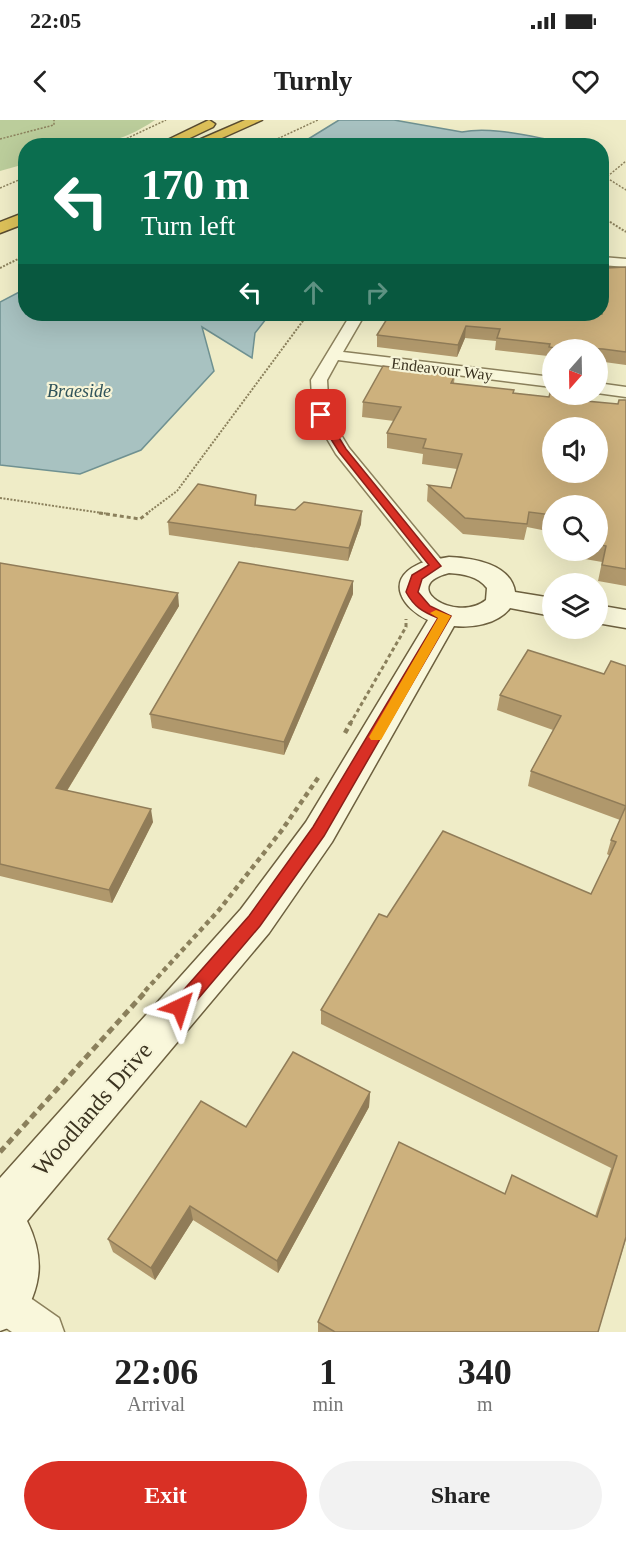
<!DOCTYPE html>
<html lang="en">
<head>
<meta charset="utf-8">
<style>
	:root { --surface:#fff; --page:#f2f2f2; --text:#222; --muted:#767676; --accent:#d93025 }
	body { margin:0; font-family:Georgia,serif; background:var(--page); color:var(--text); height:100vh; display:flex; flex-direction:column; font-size:22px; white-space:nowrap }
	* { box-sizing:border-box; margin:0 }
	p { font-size:20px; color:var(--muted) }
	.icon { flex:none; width:33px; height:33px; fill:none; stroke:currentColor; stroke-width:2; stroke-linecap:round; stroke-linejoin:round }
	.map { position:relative; height:1212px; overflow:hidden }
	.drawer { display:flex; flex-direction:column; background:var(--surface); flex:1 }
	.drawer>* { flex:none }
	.guide { position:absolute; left:18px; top:18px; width:591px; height:183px; border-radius:24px; box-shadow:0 6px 24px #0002; background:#0b6e4f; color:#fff; overflow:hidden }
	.needle { width:39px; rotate:200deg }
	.controls { position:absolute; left:542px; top:219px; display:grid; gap:12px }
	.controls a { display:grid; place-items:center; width:66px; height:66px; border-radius:50%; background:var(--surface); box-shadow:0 6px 24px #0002; font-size:30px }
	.pin { position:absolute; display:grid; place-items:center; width:51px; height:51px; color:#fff; margin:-26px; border-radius:12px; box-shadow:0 3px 9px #0006 }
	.me { position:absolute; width:66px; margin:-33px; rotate:41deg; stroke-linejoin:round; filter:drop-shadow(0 0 4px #0008) }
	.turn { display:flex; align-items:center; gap:21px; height:126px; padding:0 24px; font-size:27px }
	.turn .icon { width:78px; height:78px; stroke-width:2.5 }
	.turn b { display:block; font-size:42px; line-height:51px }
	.lanes { display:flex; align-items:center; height:57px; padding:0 24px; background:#0003; justify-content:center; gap:30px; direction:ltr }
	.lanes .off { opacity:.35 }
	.eta { display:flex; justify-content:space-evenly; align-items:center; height:102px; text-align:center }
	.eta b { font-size:36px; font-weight:700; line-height:42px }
	.cta { display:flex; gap:12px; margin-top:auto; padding:12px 24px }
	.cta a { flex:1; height:69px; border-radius:36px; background:var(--accent); color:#fff; font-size:24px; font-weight:700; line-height:69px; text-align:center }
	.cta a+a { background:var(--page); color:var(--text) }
	.status { display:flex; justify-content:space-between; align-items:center; height:42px; padding:0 30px; background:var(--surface); direction:ltr }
	.status svg { height:16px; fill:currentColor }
	header { display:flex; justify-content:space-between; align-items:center; height:78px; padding:0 24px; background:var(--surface); font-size:27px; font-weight:700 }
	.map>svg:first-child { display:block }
	.green { fill:#bbcd9b }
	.water { fill:#a8c2c1; stroke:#6f9191; stroke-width:1.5 }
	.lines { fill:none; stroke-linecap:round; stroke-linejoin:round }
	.street-casing { stroke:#8b805c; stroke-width:3 }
	.secondary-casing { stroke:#6d603f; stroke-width:3 }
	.highway-casing { stroke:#594c30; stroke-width:3 }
	.path-far4 { stroke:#8b805c; stroke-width:1.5; stroke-dasharray:2 1.5; stroke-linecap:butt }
	.path-far3 { stroke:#8b805c; stroke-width:2; stroke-dasharray:2 1.5; stroke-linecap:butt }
	.path-far2 { stroke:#8b805c; stroke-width:3; stroke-dasharray:4 3; stroke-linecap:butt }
	.path-far1 { stroke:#8b805c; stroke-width:4.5; stroke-dasharray:5 4; stroke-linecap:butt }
	.path { stroke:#8b805c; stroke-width:5; stroke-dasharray:7 4.5; stroke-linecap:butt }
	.street { fill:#f9f7db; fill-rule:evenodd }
	.secondary { fill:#f9f7db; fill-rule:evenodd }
	.highway { fill:#ddc159; fill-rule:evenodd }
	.wall { fill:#b0986c }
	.shaded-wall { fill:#907c58 }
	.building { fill:#cdb17d; stroke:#907c58; stroke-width:1.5; fill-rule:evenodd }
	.route { fill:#d93025; stroke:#8d1f18; stroke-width:1.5 }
	.slow { fill:#f59e0b }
	.labels { text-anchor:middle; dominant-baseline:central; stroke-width:4.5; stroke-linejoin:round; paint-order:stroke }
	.far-street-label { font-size:16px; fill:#3b3320; stroke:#f6f4d7 }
	.far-water-label { font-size:18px; font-style:italic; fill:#2f535a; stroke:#f6f4d7 }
	.near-street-label { font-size:24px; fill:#3b3320; stroke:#f6f4d7 }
</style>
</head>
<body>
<div class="status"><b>22:05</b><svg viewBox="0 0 49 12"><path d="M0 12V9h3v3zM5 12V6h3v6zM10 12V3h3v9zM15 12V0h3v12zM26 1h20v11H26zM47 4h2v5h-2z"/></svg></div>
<header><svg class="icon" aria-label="back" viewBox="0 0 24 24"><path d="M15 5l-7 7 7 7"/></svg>Turnly<svg class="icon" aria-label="heart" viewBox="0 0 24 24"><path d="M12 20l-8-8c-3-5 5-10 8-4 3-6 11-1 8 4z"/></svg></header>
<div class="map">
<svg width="626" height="1212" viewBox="0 0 626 1212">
	<rect width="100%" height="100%" fill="#efecc7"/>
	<path class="green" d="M0,0h155c-46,31 -77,26 -129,26l-1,18 -25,7z"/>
	<g class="water">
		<path d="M339,0h55l68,12c37,-8 90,12 128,13l-280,1 -5,-5z"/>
		<polygon points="25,169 26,194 270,194 255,213 252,238 202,207 214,251 141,330 80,354 0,345 0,182"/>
	</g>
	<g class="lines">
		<defs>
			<g id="street">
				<polygon points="602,137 626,139 626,147 602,145"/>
				<polygon points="351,194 365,194 343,232 552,257 552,267 338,240 327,260 329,295 349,328 443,442 446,446 443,450 429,450 336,334 313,295 311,260"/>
				<polygon points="597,263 626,267 626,277 597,273"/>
				<polygon points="2,1163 16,1168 59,1198 64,1212 12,1212 0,1204 0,1164"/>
			</g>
			<g id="secondary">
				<path d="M449,437c24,1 62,7 66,35l37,6v18l-42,-8c-12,16 -38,20 -56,18l-122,216 -63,91 -242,288c19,39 14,67 -8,103l-19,7v-153l241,-269 65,-87 122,-202c-24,-11 -44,-39 -11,-55 9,-5 22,-6 32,-8zM449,453c14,1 29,3 38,15l-1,12c-30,24 -89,-14 -37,-27z"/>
				<polygon points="597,485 626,490 626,508 597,503"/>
			</g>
			<g id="highway">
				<polygon points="209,0 215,4 213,7 173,26 155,26"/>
				<polygon points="245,0 262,0 204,26 185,26"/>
				<polygon points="26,92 26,103 0,113 0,102"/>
			</g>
		</defs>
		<use href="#street" class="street-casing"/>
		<use href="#secondary" class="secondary-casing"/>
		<use href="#highway" class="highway-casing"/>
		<g class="path-far4">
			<polyline points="0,19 54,5 54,0"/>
			<polyline points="111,26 166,0"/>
			<polyline points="262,26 318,0"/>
			<polyline points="607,58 626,70"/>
			<polyline points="602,61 626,41"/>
			<polyline points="0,68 26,57"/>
			<polyline points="602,97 609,102"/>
		</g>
		<g class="path-far3">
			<polyline points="607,100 626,112"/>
			<polyline points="0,148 26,135"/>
			<polyline points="0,378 109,394"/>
			<polyline points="146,394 177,371 308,194"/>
		</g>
		<g class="path-far2">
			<polyline points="99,393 140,399 148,393"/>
			<polyline points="350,604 406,507 406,499"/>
		</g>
		<g class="path-far1">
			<polyline points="345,613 351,602"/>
			<polyline points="145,871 219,790 282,710 320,655"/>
		</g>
		<polyline class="path" points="0,1032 147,870"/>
		<use href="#street" class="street"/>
		<use href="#secondary" class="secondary"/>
		<use href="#highway" class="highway"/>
	</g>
	<g class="wall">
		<polygon points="626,147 626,245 597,241 597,230 552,230 552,240 547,239 548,236 495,230 496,221 465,218 457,237 377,227 377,215 390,194 602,194 603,156"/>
		<polygon points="455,255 454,263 514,273 586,281 626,371 626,466 598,461 602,442 579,438 580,430 597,430 597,386 552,386 552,412 527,407 524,420 463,414 427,381 428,365 451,368 457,349 422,344 423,334 387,328 387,313 394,301 362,297 363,282"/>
		<polygon points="256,375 256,385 361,404 348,441 169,415 168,402"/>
		<polygon points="0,443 179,486 67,671 153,702 112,783 0,756"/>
		<polygon points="353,474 284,635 152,608 150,594"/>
		<polygon points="626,546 626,1119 598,1212 318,1212 318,1202 505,1074 595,1096 611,1048 321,904 321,890 387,797 591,774 610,736 607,734 611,720 620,700 528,666 531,651 553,610 497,590 500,575 604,554"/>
		<polygon points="370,972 369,987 278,1153 193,1100 155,1160 113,1132 108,1119 246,1007"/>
	</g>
	<g class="shaded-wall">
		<polygon points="466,206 465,218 457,237 458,225"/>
		<polygon points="362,391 361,404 348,441 349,428"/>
		<polygon points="353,461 353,474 284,635 284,622"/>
		<polygon points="178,473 179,486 60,682 56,668"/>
		<polygon points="151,689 153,702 112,783 109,770"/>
		<polygon points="370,972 369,987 278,1153 277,1141"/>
		<polygon points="190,1086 193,1100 155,1160 151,1148"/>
	</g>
	<g class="building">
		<polygon points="626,147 626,232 603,229 582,228 582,230 567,230 549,227 550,224 497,218 500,209 466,206 458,225 377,215 390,194 602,194 602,155 603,156 606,148"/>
		<path d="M383,246l72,9 -4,8 63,7 -1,3 36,4 3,-11v8h35l-1,7 32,3 1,-4h7v169l-24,-4 4,-19 -9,-2v-38h-45v9l-23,-3 -2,12 -62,-6 -37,-33 23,3 11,-34 -39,-6 3,-9 -39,-6 14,-26 -38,-5zM552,308h45v44h-45z"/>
		<polygon points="198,364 256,375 255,385 295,390 304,382 362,391 349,428 168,402"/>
		<polygon points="239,442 353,461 284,622 150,594"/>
		<polygon points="0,443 178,473 56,668 151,689 109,770 0,744"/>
		<polygon points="528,530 604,554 611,541 626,546 626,1117 598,1212 335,1212 318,1202 399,1022 505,1074 512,1055 597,1097 617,1036 321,890 379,794 387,797 443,711 591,774 616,722 611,720 626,686 531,651 561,596 500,575"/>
		<polygon points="293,932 370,972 277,1141 190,1086 151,1148 108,1119 201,981 246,1007"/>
	</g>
	<path class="route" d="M318,293h6l22,36 95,117 -19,13 -4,13 12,14 21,10 -127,220 -64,90 -74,87 -6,2 -7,-2 -2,-6 2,-5 76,-86 64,-89 125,-209c-15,-6 -24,-11 -32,-26l6,-17 17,-10 -90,-113 -23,-37z"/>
	<polygon class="slow" points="436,490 451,496 381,620 371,620 369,617 438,498 430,493"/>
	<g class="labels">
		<g class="far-street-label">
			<text transform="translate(442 249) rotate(7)">Endeavour Way</text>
		</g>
		<g class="far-water-label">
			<text x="79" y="271">Braeside</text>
		</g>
		<g class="near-street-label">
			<text transform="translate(92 989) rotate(-49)">Woodlands Drive</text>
		</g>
	</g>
</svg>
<div class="controls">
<a><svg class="needle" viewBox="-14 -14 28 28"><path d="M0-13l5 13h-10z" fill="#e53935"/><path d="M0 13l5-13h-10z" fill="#767676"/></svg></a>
<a><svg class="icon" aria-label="sound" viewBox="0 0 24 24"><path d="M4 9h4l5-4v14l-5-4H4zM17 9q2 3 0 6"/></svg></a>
<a><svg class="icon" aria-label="search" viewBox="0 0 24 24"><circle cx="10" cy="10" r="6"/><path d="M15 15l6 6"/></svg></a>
<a><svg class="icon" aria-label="layers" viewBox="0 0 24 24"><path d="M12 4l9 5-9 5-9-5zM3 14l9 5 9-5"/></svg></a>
</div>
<div class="pin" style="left:321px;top:295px;background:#d93025"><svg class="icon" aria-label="arrive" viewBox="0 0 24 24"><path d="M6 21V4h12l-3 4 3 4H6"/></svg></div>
<svg class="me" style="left:180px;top:887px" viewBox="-20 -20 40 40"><path d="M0-17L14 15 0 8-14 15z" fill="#d93025" stroke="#fff" stroke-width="4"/></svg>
<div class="guide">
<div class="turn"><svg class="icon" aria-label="left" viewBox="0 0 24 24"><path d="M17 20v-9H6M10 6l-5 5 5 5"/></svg><div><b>170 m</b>Turn left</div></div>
<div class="lanes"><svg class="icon" aria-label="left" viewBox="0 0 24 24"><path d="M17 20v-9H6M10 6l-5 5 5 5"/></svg><svg class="icon off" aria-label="ahead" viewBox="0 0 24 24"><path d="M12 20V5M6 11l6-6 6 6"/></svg><svg class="icon off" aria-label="right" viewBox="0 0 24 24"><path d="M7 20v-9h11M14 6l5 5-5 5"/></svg></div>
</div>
</div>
<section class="drawer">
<div class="eta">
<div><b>22:06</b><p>Arrival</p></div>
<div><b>1</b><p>min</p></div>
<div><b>340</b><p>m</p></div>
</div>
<div class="cta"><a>Exit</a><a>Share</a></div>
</section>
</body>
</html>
